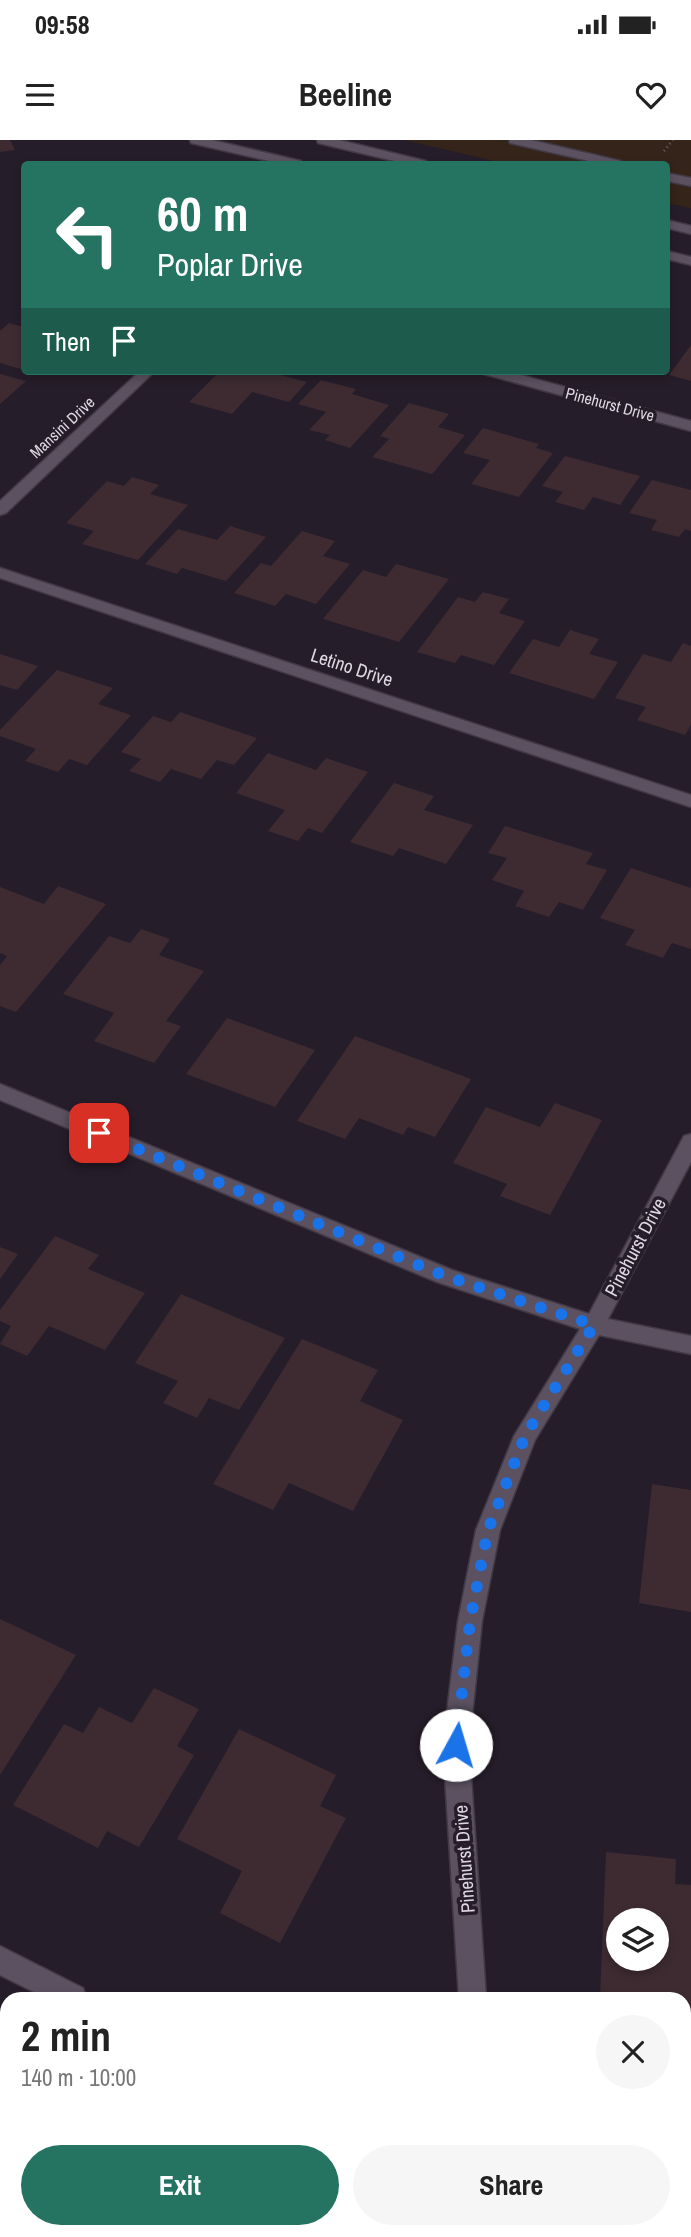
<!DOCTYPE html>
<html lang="en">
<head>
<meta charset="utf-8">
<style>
	:root { --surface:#fff; --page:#f6f6f6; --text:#222; --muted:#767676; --accent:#257361 }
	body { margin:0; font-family:"Archivo Narrow",sans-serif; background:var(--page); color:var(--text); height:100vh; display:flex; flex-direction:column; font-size:26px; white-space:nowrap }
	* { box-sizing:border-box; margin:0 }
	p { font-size:23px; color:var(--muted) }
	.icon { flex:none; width:38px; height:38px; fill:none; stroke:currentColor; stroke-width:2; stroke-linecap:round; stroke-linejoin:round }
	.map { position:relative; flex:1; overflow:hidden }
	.side { position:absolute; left:0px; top:1852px; width:691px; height:247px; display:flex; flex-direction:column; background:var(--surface); border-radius:21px 21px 0 0; box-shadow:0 4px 10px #0003 }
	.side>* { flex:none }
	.hud { position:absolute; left:21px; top:21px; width:649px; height:214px; border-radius:7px; box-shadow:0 4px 10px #0003; background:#257361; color:#fff; overflow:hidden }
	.controls { position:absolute; left:606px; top:1768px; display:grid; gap:14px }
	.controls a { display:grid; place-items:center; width:63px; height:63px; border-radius:50%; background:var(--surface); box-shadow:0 4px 10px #0003; font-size:35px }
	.pin { position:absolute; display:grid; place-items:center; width:60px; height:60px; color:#fff; margin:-30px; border-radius:14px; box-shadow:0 4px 10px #0006 }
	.me { position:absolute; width:77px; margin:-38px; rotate:6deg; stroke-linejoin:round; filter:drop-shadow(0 0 5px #0008) }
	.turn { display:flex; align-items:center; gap:24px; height:147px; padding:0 21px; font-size:32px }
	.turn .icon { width:91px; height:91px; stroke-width:2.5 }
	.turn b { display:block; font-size:49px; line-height:60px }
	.then { display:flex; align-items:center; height:66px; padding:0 21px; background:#0003; gap:14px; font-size:26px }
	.round { display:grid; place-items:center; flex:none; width:74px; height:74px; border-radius:37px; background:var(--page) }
	.overview { display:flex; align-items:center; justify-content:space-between; height:119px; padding:0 21px }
	h1 { font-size:42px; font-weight:700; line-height:52px }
	.cta { display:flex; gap:14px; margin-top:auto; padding:14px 21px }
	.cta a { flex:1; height:80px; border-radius:42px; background:var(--accent); color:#fff; font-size:28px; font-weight:700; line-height:80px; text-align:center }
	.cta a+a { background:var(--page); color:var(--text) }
	.status { display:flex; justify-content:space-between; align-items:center; height:49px; padding:0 35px; background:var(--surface); direction:ltr }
	.status svg { height:19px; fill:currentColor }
	header { display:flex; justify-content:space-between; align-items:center; height:91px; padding:0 21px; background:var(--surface); font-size:32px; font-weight:700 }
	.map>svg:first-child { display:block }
	.education { fill:#34241a }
	.building { fill:#3d2b31; fill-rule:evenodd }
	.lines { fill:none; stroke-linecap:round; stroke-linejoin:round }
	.minor-casing { stroke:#413945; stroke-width:3 }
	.path { stroke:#6d6671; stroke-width:2.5; stroke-dasharray:1 3.5; stroke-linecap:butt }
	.minor { fill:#5b5160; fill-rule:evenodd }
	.route { stroke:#1a73e8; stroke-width:12; stroke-dasharray:0 21.6 }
	.labels { text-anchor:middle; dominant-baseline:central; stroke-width:7; stroke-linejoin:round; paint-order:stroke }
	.far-street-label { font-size:16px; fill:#ded8e2; stroke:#261d2a }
	.street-label { font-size:19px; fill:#ded8e2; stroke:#261d2a }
</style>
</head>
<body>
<div class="status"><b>09:58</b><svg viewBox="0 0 49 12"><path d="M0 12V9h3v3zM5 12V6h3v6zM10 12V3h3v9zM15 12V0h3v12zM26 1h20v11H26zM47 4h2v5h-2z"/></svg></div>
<header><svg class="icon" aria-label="menu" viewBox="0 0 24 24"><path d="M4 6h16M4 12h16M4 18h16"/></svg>Beeline<svg class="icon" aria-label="heart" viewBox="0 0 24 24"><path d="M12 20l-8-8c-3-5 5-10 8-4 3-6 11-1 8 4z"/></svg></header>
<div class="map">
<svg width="691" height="2097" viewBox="0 0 691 2097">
	<rect width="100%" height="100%" fill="#261d2a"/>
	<polygon class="education" points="404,0 691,0 691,68 667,63 667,24 507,24"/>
	<g class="building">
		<polygon points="0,0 10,0 15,10 0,12"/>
		<polygon points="9,183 24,187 24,230 0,223 0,191"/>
		<polygon points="691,205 691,241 669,235"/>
		<polygon points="220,231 265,231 307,242 289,262 252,252 232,274 189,262"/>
		<polygon points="0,234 26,241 0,264"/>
		<polygon points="321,240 356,249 352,254 389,265 350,308 325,300 330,295 309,290 326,272 298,264"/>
		<polygon points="409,263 449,274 438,287 465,295 432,334 372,317 389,299 380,296"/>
		<polygon points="483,288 539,304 536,308 553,313 519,357 471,344 490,320 463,313"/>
		<polygon points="565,316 640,336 620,365 593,357 584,370 555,362 563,352 542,346"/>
		<polygon points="132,337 159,345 150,354 188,365 138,420 82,404 94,391 66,383 107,341 124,346"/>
		<polygon points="652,340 691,350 691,391 685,389 679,397 651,390 657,380 629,373"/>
		<polygon points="230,386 266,397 226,441 182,428 177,434 145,424 178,389 217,400"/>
		<polygon points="302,391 335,401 323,416 350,424 316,464 286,454 275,466 234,453 261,423 271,426"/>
		<polygon points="396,424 449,439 399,502 323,479 363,430 386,437"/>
		<polygon points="483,452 509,459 499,473 525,481 494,525 461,515 455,523 417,512 458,457 475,462"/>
		<polygon points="570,490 599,499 589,514 618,522 594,559 509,533 533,499 559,507"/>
		<polygon points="683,503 691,506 691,585 685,595 637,580 646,567 615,558 643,514 671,522"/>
		<polygon points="0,514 38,526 17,550 0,545"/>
		<polygon points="57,530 113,548 98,564 131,575 87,625 69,619 58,632 25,621 36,609 0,596 0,590"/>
		<polygon points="180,572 257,598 234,625 217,620 201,639 171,629 160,642 129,631 141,619 121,612 153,576 171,582"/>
		<polygon points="268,613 316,630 326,618 368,632 322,693 308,688 298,701 268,691 285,670 236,653"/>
		<polygon points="394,643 434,656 424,670 473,685 446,724 399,708 393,716 350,702"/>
		<polygon points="505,686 593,713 586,724 607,730 583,770 559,762 549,777 515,766 524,751 492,740 507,718 488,713"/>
		<polygon points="631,728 691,748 691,809 672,803 663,818 625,805 635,790 600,778"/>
		<polygon points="58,746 106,764 16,872 0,866 0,825 7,816 0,813 0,747 44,764"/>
		<polygon points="141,789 170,799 159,815 204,831 166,881 181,886 154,923 94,901 114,873 63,854 109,796 130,803"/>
		<polygon points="227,878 315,910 275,967 186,934"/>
		<polygon points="355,896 471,939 435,997 408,987 403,995 359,978 345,999 297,981"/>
		<polygon points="555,963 602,980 550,1075 500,1056 507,1044 453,1023 486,967 540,987"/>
		<polygon points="55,1096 99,1115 88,1129 145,1153 105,1210 49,1186 27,1216 0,1204 11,1186 0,1181 0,1170"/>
		<polygon points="0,1107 18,1114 0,1139"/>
		<polygon points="181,1154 285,1198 239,1270 209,1258 197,1278 163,1263 178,1241 135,1223"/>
		<polygon points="302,1199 378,1230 360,1261 403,1280 353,1371 289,1343 273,1370 213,1344"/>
		<polygon points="652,1344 691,1350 691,1472 639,1463"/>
		<polygon points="0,1479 76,1515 0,1635"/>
		<polygon points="154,1548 199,1569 177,1606 194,1615 139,1707 107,1691 98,1708 13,1665 64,1584 83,1593 99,1567 132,1583"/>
		<polygon points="239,1589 336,1635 320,1666 346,1678 280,1803 220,1773 242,1731 177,1699"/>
		<path d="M606,1712l70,7 -1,25 16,1v134l-7,-1v-20h-84zM618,1780h38v38h-38z"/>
		<polygon points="0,2064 7,2068 7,2091 88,2091 98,2097 0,2097"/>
	</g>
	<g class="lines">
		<defs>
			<g id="minor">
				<polygon points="190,0 212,0 301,21 302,24 282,24 191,3"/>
				<polygon points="317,0 339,0 426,21 427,24 407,24 318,3"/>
				<polygon points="509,0 531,0 621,21 622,24 602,24 510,3"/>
				<polygon points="667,33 691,38 691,46 667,41"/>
				<polygon points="667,80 691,86 691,94 667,88"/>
				<polygon points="667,111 691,117 691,125 667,119"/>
				<polygon points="140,231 155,231 6,373 0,375 0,361"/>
				<polygon points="482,231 506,231 691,281 691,291 484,234"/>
				<polygon points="0,428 691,655 691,667 0,438"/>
				<polygon points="0,944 452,1130 589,1174 684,996 691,994 691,1022 608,1179 691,1196 691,1214 599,1195 535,1300 500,1390 482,1481 469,1605 486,1858 459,1858 443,1605 458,1481 476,1390 514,1296 580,1189 437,1142 0,960"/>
				<polygon points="0,1806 83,1848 86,1858 46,1858 0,1835"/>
				<rect x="684" y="2024" width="7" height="28"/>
				<polygon points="468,2091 498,2091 497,2097 467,2097"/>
			</g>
		</defs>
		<use href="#minor" class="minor-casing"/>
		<polyline class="path" points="664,11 673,0"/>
		<use href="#minor" class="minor"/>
	</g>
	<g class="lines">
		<polyline class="route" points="99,993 445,1136 594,1185 525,1296 488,1390 470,1481 456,1605"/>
	</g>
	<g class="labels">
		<g class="far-street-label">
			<text transform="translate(610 264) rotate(15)">Pinehurst Drive</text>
			<text transform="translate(62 287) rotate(-43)">Mansini Drive</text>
		</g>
		<g class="street-label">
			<text transform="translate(352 527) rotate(18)">Letino Drive</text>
			<text transform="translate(635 1107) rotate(-62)">Pinehurst Drive</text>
			<text transform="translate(464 1719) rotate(-94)">Pinehurst Drive</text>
		</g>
	</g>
</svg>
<div class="controls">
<a><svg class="icon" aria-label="layers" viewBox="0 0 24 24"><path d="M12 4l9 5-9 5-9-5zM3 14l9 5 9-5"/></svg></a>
</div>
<div class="pin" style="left:99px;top:993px;background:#d93025"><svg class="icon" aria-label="arrive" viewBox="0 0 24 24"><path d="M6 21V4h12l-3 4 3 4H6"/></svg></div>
<svg class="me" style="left:456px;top:1605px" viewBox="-20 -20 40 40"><circle r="19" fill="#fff"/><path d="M0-13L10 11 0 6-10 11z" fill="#1a73e8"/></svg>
<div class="hud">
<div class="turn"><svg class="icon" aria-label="left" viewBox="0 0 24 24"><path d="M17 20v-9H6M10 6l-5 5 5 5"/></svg><div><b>60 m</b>Poplar Drive</div></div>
<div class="then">Then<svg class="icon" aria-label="arrive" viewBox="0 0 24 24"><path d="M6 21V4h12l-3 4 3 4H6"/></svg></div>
</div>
<section class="side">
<div class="overview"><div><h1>2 min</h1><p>140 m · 10:00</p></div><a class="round"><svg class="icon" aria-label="close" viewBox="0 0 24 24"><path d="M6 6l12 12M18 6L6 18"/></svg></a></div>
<div class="cta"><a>Exit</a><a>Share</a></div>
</section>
</div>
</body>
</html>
